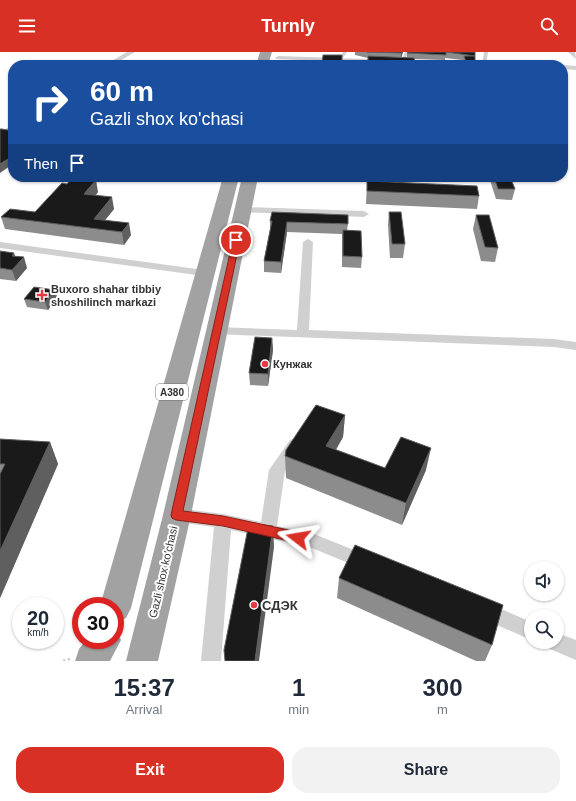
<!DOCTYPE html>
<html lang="en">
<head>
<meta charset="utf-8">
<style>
	:root { --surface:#fff; --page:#f2f2f3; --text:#1f2937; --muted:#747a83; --accent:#d93025 }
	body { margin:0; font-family:Helvetica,sans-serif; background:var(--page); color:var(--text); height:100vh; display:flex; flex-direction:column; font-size:15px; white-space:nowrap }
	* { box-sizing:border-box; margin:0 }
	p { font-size:13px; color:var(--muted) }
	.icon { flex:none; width:22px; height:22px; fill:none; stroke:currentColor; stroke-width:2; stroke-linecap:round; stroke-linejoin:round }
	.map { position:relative; height:609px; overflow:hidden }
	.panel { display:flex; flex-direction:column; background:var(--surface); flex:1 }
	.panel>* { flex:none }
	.banner { position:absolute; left:8px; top:8px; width:560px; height:122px; border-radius:16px; box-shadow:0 1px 3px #0004; background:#1a4fa0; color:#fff; overflow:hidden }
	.buttons { position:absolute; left:524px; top:509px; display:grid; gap:8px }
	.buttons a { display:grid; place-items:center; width:40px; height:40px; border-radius:50%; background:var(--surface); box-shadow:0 1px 3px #0004; font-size:20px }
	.speed { position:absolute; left:12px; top:545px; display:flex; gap:8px; font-size:20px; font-weight:700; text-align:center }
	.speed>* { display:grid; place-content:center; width:52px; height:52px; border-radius:50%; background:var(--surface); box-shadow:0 1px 3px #0004; line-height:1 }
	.speed small { font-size:10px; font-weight:400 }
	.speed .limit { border:6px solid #d22; background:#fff; color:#111 }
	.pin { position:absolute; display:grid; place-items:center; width:34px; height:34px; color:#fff; margin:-17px; border:2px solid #fff; border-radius:50%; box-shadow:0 1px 4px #0007 }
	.me { position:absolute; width:44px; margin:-22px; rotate:284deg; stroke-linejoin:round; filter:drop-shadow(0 0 3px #0008) }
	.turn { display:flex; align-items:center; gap:14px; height:84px; padding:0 16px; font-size:18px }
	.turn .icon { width:52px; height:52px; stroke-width:2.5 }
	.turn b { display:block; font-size:28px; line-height:34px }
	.then { display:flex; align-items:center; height:38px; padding:0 16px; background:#0003; gap:8px; font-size:15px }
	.eta { display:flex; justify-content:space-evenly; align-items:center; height:68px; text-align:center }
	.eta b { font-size:24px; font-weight:800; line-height:28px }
	.button { display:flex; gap:8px; margin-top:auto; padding:8px 16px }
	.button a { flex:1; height:46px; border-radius:16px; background:var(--accent); color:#fff; font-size:16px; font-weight:800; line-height:46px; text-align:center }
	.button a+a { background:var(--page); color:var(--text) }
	header { display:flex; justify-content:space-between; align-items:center; height:52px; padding:0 16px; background:var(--accent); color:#fff; font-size:18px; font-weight:800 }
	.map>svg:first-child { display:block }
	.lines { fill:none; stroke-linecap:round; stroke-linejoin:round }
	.path { stroke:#cdcdcd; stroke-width:2.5; stroke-dasharray:2.5 2.5; stroke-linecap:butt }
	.service { fill:#d0d0d0; fill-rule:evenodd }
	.minor { fill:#d0d0d0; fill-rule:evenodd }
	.trunk { fill:#a2a2a2; fill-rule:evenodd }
	.wall { fill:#8c8c8c }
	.shaded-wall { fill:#5f5f5f }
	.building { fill:#1a1a1a; stroke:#5f5f5f }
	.route { fill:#d93025; stroke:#8d1f18 }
	.poi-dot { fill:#e63946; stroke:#fff; stroke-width:1.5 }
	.labels { text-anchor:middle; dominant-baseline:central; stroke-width:4; stroke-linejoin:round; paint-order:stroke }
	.shield { fill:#fff; stroke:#707070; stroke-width:1 }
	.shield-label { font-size:10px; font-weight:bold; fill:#333 }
	.poi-label { font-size:11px; font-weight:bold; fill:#333; stroke:#fff; text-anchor:start }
	.street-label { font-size:11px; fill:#333; stroke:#fff }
	.near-poi-label { font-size:13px; font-weight:bold; fill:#333; stroke:#fff; text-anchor:start }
</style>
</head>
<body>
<header><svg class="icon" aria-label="menu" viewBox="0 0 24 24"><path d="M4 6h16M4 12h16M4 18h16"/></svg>Turnly<svg class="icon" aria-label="search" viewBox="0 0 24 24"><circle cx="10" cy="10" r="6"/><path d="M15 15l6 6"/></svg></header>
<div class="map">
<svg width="576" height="609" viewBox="0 0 576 609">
	<rect width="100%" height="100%" fill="#fff"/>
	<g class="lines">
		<polyline class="path" points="63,609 70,607"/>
		<g class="service">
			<polygon points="343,0 347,0 340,10 338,10"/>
			<polygon points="405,0 409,0 402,12 400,12"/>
			<polygon points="484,0 488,0 486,13 482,13"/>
		</g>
		<g class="minor">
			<polygon points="127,0 135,0 113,13 105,13"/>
			<polygon points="568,0 575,0 576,7"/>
			<polygon points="278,4 483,11 486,13 424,13 276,7 275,6"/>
			<polygon points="563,13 576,14 576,18 563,17"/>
			<polygon points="13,74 13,79 0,84 0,79"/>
			<polygon points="243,155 364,159 369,162 364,165 240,160 238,158"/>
			<polygon points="308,187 313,190 309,278 554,287 576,290 576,298 554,295 213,282 211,279 213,276 217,275 297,278 303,190"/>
			<polygon points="0,190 204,218 210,221 204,224 0,196"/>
			<polygon points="295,386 300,388 302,392 285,419 277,474 314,482 371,505 374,510 371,515 365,518 312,496 231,478 221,609 201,609 214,475 177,470 171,468 169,463 171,458 177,456 223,462 261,470 269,418 290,388"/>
			<polygon points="483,549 531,570 531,588 477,564 474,558 477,552"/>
			<polygon points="557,581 576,588 576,608 550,597 547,590 557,590"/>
		</g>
		<g class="trunk">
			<polygon points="260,0 272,0 268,13 256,13"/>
			<polygon points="223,125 239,125 131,556 126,566 115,571 115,554 100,554"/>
			<polygon points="242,125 258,125 191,463 158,609 126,609 163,463"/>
			<polygon points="115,576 121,588 110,609 75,609 79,597 86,588 115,588"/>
		</g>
	</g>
	<g class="wall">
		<polygon points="355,0 403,0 401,5 407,5 407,1 475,0 475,13 462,13 463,8 445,6 445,8 414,7 415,13 367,13 368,6 355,3"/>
		<polygon points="384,125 472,125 471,129 384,126"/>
		<polygon points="489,125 510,125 515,137 512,148 496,147"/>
		<polygon points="367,129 479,144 477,157 366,152"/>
		<polygon points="98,140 96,143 114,157 105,168 131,183 124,193 5,177 1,165 35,160"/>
		<polygon points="389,160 405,192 403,206 390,206 388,173"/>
		<polygon points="476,163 498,196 495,210 481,209 473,177"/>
		<polygon points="270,169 348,172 347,178 362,205 361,216 342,215 342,182 287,180 281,221 264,220 264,209 270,177"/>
		<polygon points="0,199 15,204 27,216 16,229 0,227"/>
		<polygon points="55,238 57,245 48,258 27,255 24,247"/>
		<polygon points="272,286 273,298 268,334 250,333 249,321"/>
		<polygon points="345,363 343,385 336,398 385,416 426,418 402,473 286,426 285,404"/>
		<polygon points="0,387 50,390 58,412 0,546"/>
		<polygon points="339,526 492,593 485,609 476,609 337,546"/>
	</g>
	<g class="shaded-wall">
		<polygon points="402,0 403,0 401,7 401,1"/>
		<polygon points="13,104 13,112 0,121 0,112"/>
		<polygon points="96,128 98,140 87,154 84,142"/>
		<polygon points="112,145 114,157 98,177 94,167"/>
		<polygon points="287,170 287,180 281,221 281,210"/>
		<polygon points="129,171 131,183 124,193 122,180"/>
		<polygon points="14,201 18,212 24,205 27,216 16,229 12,218 12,204"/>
		<polygon points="55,238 57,245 48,258 45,250"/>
		<polygon points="272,286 273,298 268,334 268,322"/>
		<polygon points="345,363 343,385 325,416 326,394"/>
		<polygon points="50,390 58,412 0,546 0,499"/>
		<polygon points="431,396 426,418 402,473 406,451"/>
		<polygon points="273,474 274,495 259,609 255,609"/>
	</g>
	<g class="building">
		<polygon points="367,0 402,0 401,1"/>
		<polygon points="408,0 475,0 475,4 446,0 446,3 407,1"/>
		<polygon points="323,3 342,3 342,13 322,13"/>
		<polygon points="368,4 414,6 415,11 368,10"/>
		<polygon points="464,4 475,4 475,13 467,13"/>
		<polygon points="0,77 2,77 13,79 13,104 0,112"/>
		<polygon points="494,125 510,125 515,137 498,137"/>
		<polygon points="72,126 96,128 84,142 112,145 94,167 129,171 122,180 1,165 10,157 35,160 62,131 67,132"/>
		<polygon points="367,129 477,134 479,144 367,139"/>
		<polygon points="272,160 348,163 348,172 287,170 281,210 264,209 272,169 270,169"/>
		<polygon points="389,160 401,160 405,192 392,192"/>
		<polygon points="476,163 489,163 498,196 485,195"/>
		<polygon points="343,178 361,179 362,205 343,204"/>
		<polygon points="0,199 14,201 12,204 24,205 12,218 0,216"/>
		<polygon points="34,235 55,238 45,250 24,247"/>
		<polygon points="255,285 272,286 268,322 249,321"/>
		<polygon points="316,353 345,363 326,394 385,416 401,385 431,396 406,451 285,404 286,398"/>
		<polygon points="0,387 50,390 0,499 0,422 5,412 0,412"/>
		<polygon points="249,471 273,474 255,609 225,609 224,598"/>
		<polygon points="355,493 503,553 492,593 339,526"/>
	</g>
	<polygon class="route" points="236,186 240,188 183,459 223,464 298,480 303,482 304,486 303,489 298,491 223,474 176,468 172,466 171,463 233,188"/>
	<g class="poi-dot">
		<path d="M40 237h4v4h4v4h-4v4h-4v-4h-4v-4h4z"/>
		<circle cx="265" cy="312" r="4"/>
		<circle cx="254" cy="553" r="4"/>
	</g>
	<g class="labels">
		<rect class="shield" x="156" y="332" width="32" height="16" rx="3"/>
		<g class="shield-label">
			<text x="172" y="340">A380</text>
		</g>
		<g class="poi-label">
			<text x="51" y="237">Buxoro shahar tibbiy<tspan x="51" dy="13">shoshilinch markazi</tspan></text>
			<text x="273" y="312">Кунжак</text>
		</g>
		<g class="street-label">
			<text transform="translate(163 520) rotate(-77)">Gazli shox ko'chasi</text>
		</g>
		<g class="near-poi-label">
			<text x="262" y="553">СДЭК</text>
		</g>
	</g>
</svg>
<div class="buttons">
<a><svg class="icon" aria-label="sound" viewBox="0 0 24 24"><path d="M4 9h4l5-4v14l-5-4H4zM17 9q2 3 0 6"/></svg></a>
<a><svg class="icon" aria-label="search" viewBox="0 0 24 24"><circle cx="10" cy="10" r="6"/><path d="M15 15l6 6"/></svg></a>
</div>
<div class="speed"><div>20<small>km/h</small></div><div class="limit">30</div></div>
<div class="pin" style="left:236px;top:188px;background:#d93025"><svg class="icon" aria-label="arrive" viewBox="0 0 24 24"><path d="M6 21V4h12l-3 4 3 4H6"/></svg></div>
<svg class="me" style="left:298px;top:486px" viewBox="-20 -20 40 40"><path d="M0-17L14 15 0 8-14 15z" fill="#d93025" stroke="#fff" stroke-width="4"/></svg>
<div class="banner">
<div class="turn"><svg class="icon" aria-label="right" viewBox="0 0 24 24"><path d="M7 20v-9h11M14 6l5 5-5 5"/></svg><div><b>60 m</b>Gazli shox ko'chasi</div></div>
<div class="then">Then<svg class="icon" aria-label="arrive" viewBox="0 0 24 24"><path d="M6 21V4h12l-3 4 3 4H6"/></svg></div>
</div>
</div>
<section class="panel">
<div class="eta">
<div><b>15:37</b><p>Arrival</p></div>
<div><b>1</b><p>min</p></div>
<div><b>300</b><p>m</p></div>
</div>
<div class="button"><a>Exit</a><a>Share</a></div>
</section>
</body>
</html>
